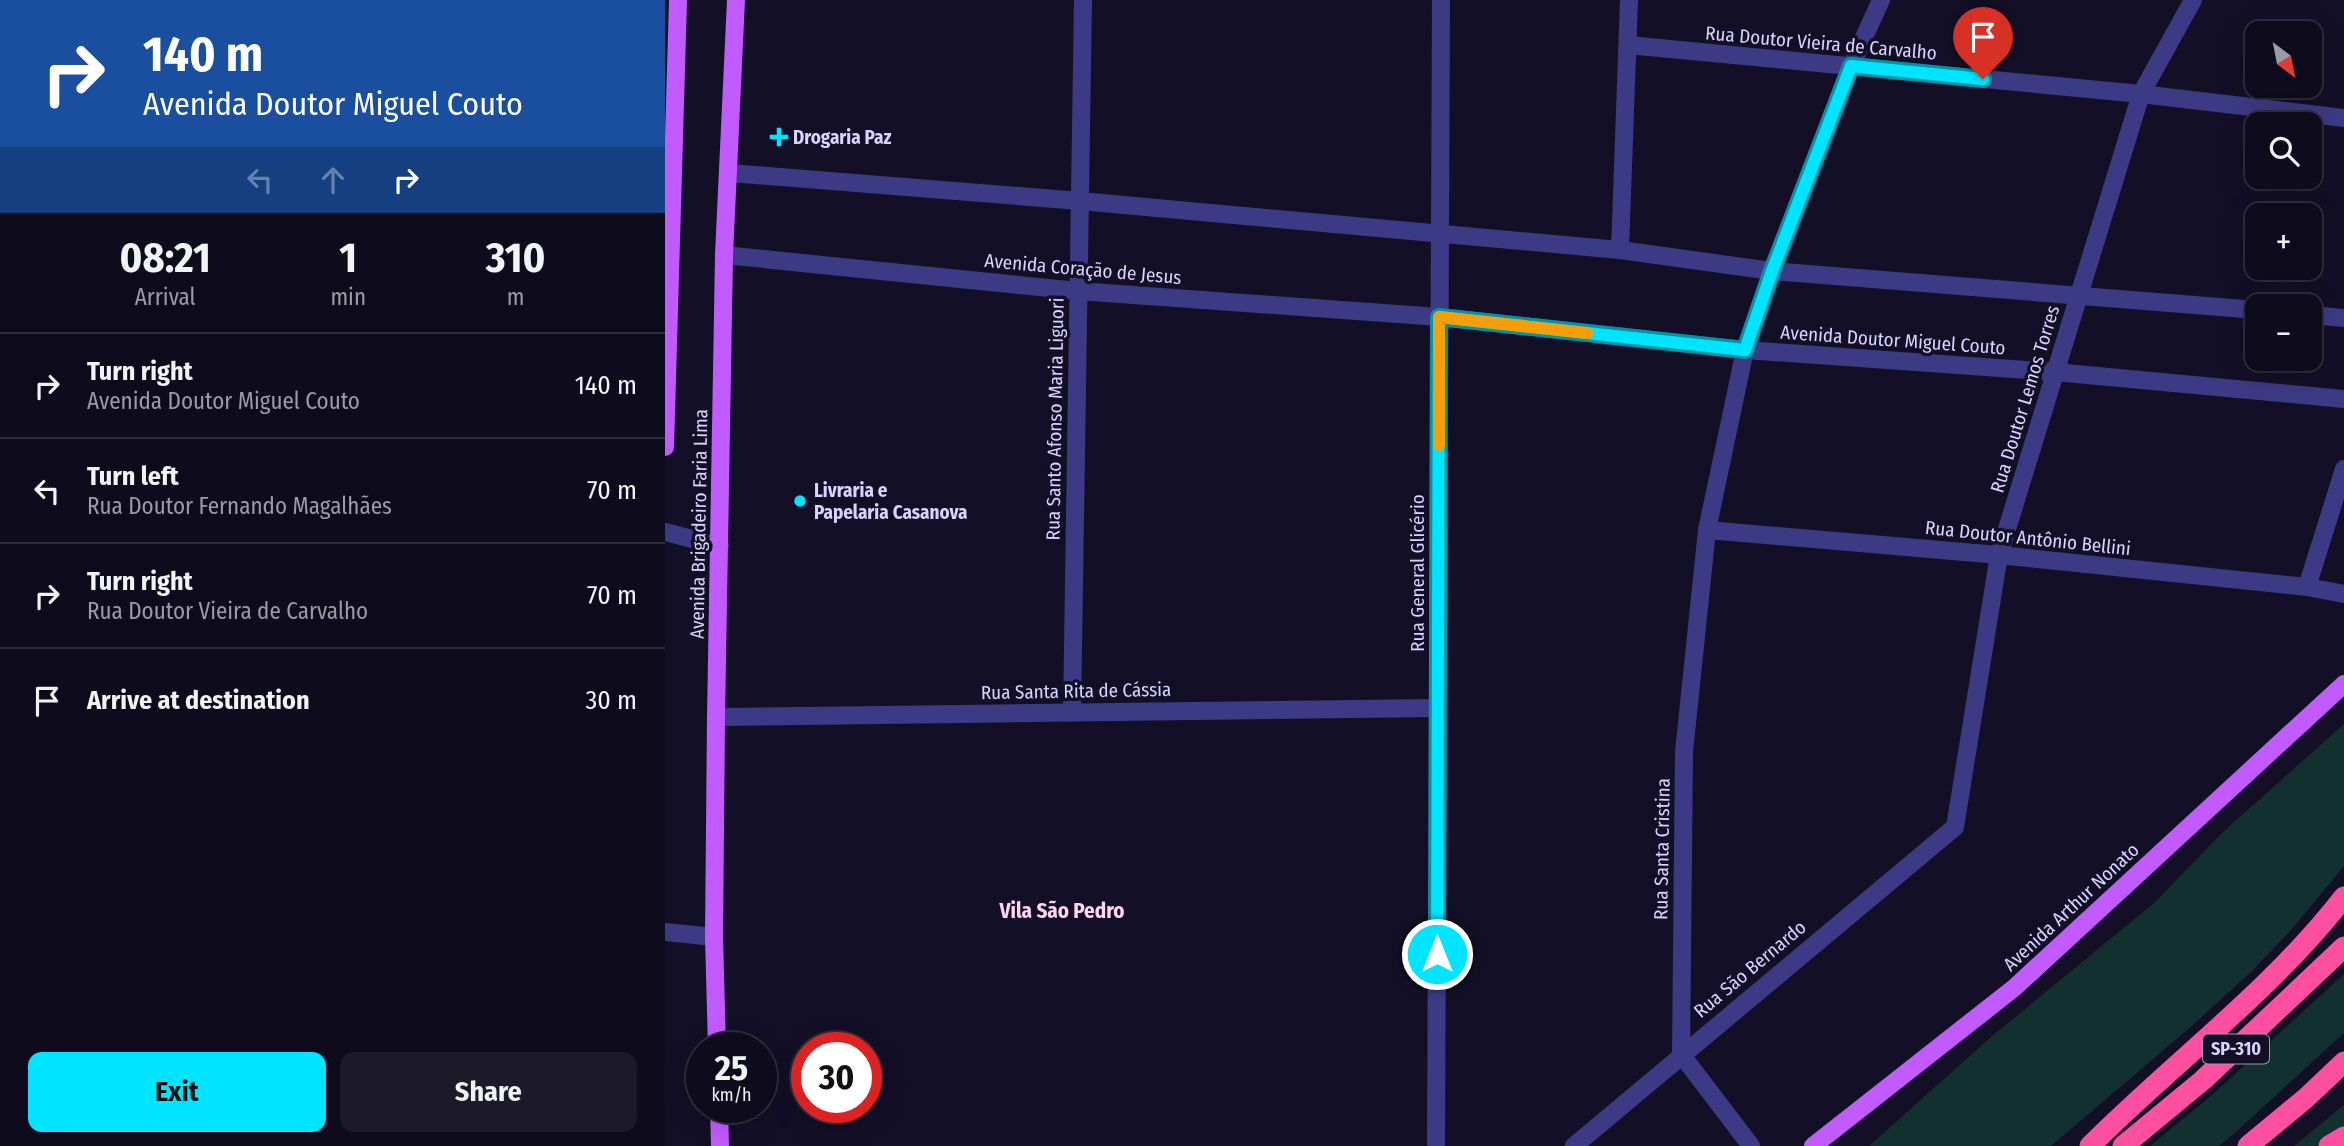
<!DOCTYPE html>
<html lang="en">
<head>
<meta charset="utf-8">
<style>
	:root { --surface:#0e0b1c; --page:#1c1929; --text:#f1f3f6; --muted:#9b9ba3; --line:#2e2b3b; --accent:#00e5ff }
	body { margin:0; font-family:"Fira Sans Condensed",sans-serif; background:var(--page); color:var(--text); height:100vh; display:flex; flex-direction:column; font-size:26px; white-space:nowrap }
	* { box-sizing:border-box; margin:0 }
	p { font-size:23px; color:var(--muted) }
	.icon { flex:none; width:38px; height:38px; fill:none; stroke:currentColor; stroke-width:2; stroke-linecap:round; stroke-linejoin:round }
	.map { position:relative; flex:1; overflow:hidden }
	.sheet { display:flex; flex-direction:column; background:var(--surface); width:665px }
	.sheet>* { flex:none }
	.guide { background:#1a4fa0; color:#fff; overflow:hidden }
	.needle { width:46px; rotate:148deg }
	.tools { position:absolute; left:1580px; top:21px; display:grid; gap:14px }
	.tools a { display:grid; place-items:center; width:77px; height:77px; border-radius:14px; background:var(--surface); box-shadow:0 7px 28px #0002,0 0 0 2px var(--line); font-size:35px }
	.speed { position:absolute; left:21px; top:1032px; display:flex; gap:14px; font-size:35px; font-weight:700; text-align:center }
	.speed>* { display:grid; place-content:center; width:91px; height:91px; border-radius:50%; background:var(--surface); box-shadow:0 7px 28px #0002,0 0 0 2px var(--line); line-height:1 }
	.speed small { font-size:18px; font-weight:400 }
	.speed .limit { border:10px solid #d22; background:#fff; color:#111 }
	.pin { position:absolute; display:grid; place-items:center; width:60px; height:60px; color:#fff; margin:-72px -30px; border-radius:50% 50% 50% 0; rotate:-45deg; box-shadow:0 0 7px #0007 }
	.pin .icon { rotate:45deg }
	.me { position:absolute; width:77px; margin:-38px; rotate:0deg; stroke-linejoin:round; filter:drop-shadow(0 0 5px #0008) }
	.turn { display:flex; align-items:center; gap:24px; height:147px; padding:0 28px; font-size:32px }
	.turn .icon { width:91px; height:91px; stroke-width:2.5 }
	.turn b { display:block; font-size:49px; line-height:60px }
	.lanes { display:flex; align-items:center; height:66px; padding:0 28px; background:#0003; justify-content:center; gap:35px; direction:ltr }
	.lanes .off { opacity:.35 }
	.eta { display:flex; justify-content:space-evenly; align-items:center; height:119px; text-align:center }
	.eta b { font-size:42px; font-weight:700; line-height:49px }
	.action { display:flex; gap:14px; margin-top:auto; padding:14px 28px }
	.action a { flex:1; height:80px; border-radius:14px; background:var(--accent); color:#111; font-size:28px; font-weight:700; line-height:80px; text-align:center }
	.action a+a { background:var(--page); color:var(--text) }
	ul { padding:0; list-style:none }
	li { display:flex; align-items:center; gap:21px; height:105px; padding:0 28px; border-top:2px solid var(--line) }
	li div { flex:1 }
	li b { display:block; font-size:26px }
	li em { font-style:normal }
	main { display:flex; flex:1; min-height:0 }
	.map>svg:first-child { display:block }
	.green { fill:#12302f }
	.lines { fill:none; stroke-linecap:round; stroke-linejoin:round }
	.minor { stroke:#3d3a85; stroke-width:18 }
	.major { stroke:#c25bff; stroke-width:18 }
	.highway { stroke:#ff4fa3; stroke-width:21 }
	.route-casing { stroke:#0095a6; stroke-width:18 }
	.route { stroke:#00e5ff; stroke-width:12 }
	.slow { stroke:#f59e0b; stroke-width:12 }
	.poi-dot { fill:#00e5ff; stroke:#130f26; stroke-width:2.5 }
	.labels { text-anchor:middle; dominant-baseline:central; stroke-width:7; stroke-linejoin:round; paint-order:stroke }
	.shield { fill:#130f26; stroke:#9e99be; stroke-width:2 }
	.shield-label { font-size:18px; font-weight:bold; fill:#d9d4ff }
	.street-label { font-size:19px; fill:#d9d4ff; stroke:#130f26 }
	.poi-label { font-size:19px; font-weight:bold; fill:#d9d4ff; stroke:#130f26; text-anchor:start }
	.neighbourhood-label { font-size:21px; font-weight:bold; fill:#ffd6f0; stroke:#130f26 }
</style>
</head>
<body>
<main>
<section class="sheet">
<div class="guide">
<div class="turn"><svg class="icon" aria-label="right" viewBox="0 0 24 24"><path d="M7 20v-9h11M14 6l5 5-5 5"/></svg><div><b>140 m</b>Avenida Doutor Miguel Couto</div></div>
<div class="lanes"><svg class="icon off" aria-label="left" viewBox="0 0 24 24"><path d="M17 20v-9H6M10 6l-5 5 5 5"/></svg><svg class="icon off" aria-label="ahead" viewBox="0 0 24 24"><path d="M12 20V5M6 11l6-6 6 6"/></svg><svg class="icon" aria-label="right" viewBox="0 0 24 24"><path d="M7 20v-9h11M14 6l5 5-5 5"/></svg></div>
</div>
<div class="eta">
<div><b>08:21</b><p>Arrival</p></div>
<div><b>1</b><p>min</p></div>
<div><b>310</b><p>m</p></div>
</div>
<ul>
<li><svg class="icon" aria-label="right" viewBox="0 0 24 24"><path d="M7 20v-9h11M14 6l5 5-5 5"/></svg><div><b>Turn right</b><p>Avenida Doutor Miguel Couto</p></div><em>140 m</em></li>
<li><svg class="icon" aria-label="left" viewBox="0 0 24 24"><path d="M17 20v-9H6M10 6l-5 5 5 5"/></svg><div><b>Turn left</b><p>Rua Doutor Fernando Magalhães</p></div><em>70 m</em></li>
<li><svg class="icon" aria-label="right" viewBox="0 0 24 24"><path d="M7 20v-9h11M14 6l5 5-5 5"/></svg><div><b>Turn right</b><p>Rua Doutor Vieira de Carvalho</p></div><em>70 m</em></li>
<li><svg class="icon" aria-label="arrive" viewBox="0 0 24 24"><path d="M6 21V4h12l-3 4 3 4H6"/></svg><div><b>Arrive at destination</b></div><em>30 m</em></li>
</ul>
<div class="action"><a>Exit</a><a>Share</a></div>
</section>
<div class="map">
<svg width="1679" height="1146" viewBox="0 0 1679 1146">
	<rect width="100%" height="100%" fill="#130f26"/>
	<g class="green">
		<polygon points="1679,724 1679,866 1628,928 1587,971 1528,1025 1386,1146 1204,1146 1326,1037 1489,903 1559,831"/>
		<polygon points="1679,974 1679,1033 1572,1131 1554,1146 1485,1146 1546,1096"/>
		<polygon points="1679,1105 1679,1128 1651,1146 1629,1146"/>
	</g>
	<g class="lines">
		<g class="minor">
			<polyline points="963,45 1476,94 1679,118"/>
			<polyline points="65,173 415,201 955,250 1107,271 1592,310"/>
			<polyline points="955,250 964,0"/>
			<polyline points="59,255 413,291 774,317 1080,350 1390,372 1679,399"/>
			<polyline points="1645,315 1679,318"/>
			<polyline points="1042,530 1334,555 1642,587 1679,594"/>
			<polyline points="0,532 55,546"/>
			<polyline points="1642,587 1679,469"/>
			<polyline points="407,712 418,0"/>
			<polyline points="51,717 773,708"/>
			<polyline points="0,932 49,937"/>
			<polyline points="771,1146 776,0"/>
			<polyline points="909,1146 1290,827 1334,555 1476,94 1528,0"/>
			<polyline points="1086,1146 1016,1054 1019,752 1042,530 1080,350 1107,271 1186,66 1216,0"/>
		</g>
		<g class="major">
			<polyline points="0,447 13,0"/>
			<polyline points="52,1048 49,937 51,717 59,255 71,0"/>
			<polyline points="54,1108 55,1146"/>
			<polyline points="1148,1146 1349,988 1679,684"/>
		</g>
		<g class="highway">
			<path d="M1425,1146c84,-84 181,-155 254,-249"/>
			<polyline points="1458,1146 1538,1080 1679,947"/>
			<polyline points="1583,1146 1641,1098 1679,1062"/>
			<polyline points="1664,1146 1679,1137"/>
		</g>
	</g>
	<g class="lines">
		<defs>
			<polyline id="route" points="772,954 774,317 1080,350 1107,271 1186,66 1318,79"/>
		</defs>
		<use href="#route" class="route-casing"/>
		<use href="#route" class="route"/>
		<polyline class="slow" points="774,445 774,317 922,333"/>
	</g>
	<g class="poi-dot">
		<path d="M110.5 126.5h7v7h7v7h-7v7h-7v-7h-7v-7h7z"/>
		<circle cx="135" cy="501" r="7"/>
	</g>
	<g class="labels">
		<rect class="shield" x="1538" y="1034.5" width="66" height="29" rx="5"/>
		<g class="shield-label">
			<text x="1571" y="1049">SP-310</text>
		</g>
		<g class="street-label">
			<text transform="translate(1156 43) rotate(5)">Rua Doutor Vieira de Carvalho</text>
			<text transform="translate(418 269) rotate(5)">Avenida Coração de Jesus</text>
			<text transform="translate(1228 340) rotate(4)">Avenida Doutor Miguel Couto</text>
			<text transform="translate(1360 399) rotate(-73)">Rua Doutor Lemos Torres</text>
			<text transform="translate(390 419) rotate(-89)">Rua Santo Afonso Maria Liguori</text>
			<text transform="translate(34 524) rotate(-89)">Avenida Brigadeiro Faria Lima</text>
			<text transform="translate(1363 538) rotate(6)">Rua Doutor Antônio Bellini</text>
			<text transform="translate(752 573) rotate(-90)">Rua General Glicério</text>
			<text transform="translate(411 691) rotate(-1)">Rua Santa Rita de Cássia</text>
			<text transform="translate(997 849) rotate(-89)">Rua Santa Cristina</text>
			<text transform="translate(1406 907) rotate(-43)">Avenida Arthur Nonato</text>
			<text transform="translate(1085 969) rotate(-40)">Rua São Bernardo</text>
		</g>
		<g class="poi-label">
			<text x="128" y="137">Drogaria Paz</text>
			<text x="149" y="490">Livraria e<tspan x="149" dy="22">Papelaria Casanova</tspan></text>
		</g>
		<g class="neighbourhood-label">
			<text x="397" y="911">Vila São Pedro</text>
		</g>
	</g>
</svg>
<div class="tools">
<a><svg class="needle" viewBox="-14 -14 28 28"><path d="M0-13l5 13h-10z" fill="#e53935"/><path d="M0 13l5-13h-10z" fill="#9b9ba3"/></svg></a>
<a><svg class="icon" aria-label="search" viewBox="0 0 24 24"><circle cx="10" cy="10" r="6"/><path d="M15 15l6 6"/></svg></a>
<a>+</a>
<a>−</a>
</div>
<div class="speed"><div>25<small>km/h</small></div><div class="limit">30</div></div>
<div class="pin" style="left:1318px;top:79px;background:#d93025"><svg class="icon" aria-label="arrive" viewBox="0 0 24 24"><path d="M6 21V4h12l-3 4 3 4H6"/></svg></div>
<svg class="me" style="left:772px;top:954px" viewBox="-20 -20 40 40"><circle r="17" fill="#00e5ff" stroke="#fff" stroke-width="3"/><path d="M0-11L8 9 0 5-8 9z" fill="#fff"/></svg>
</div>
</main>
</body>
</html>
